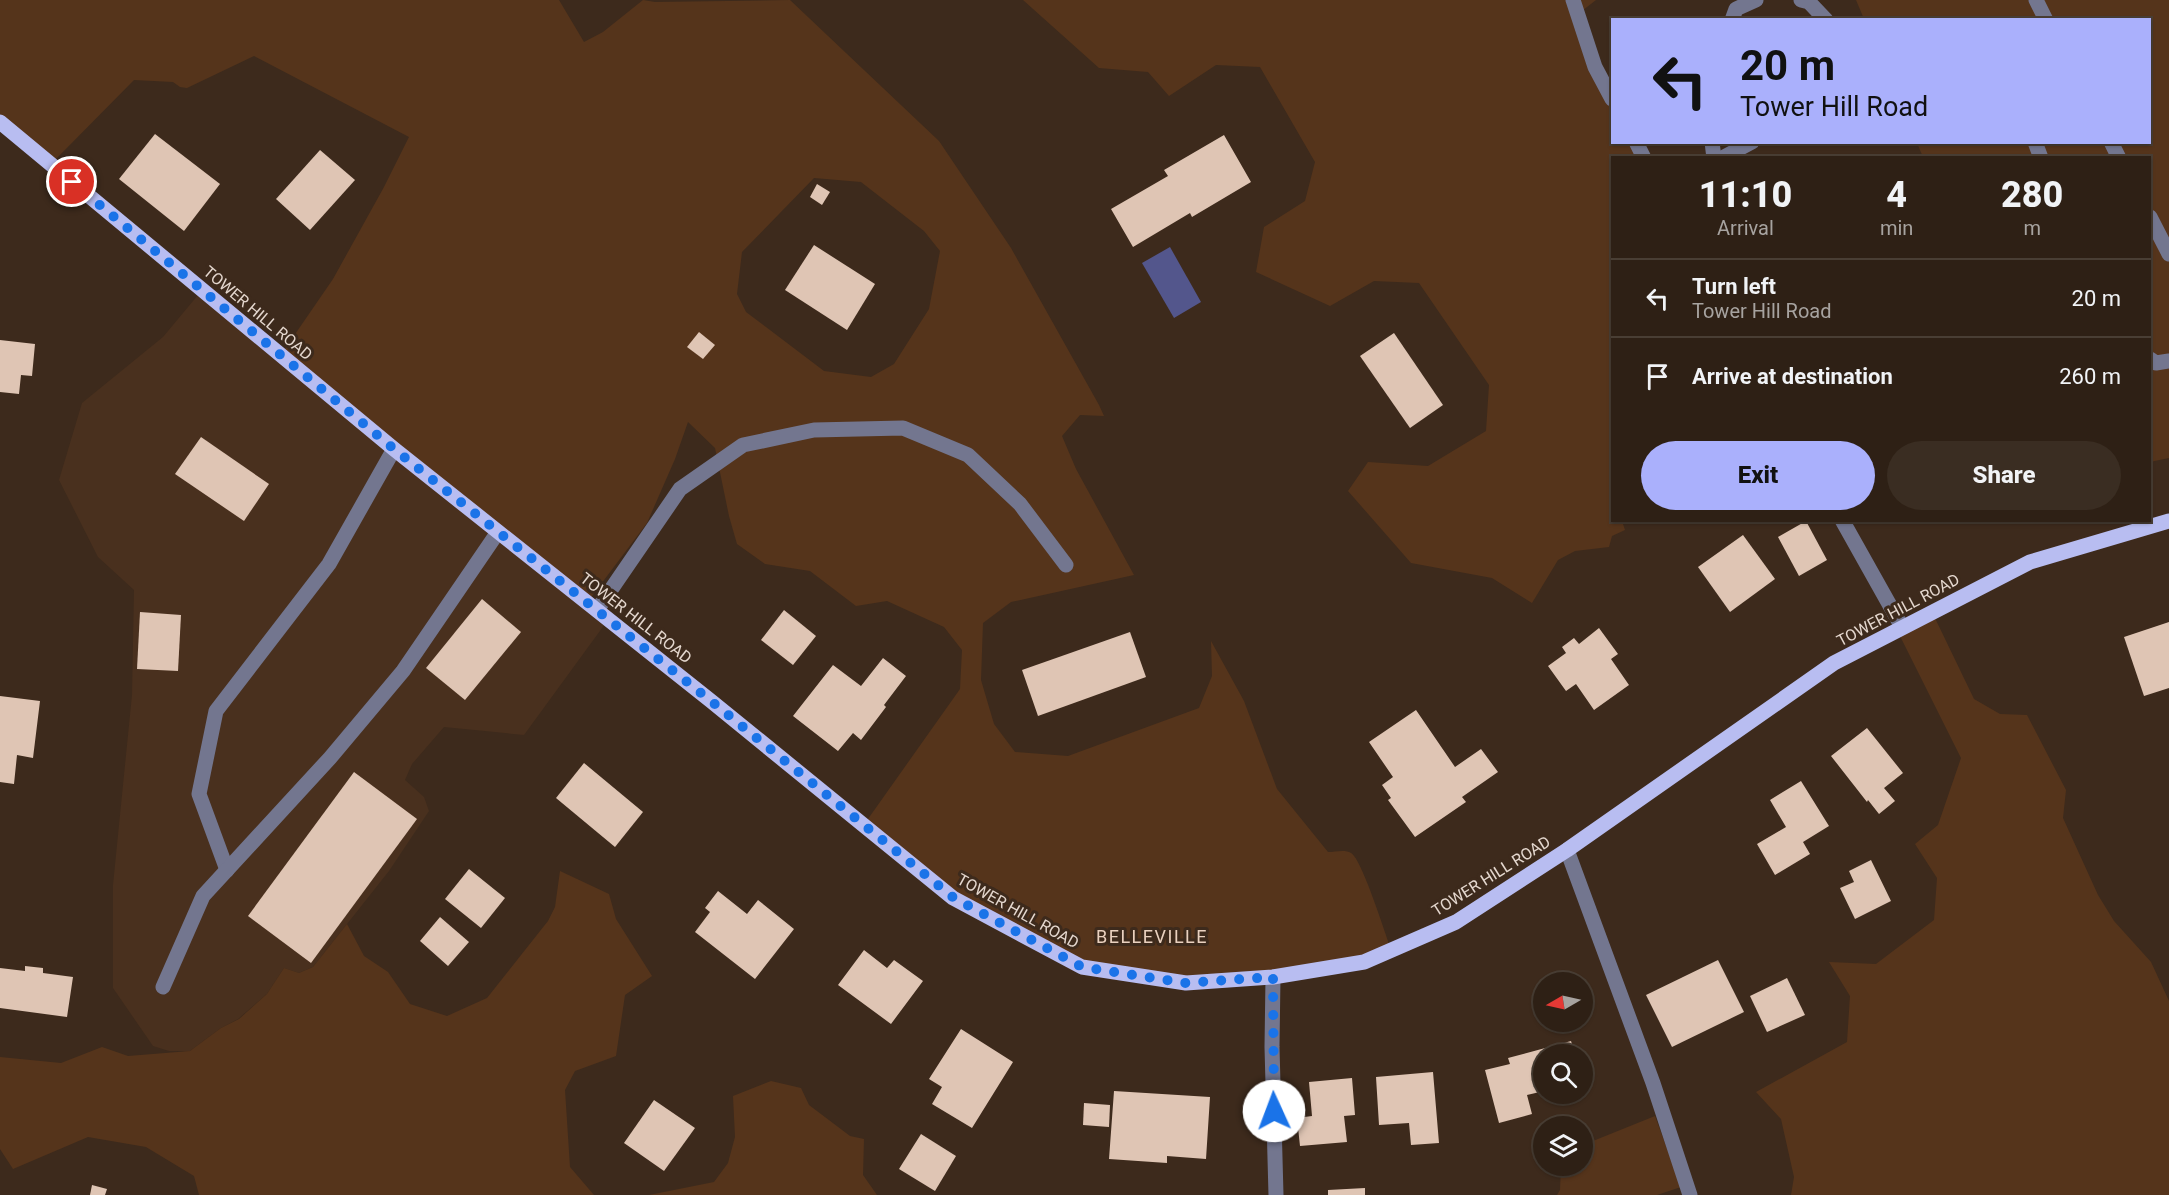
<!DOCTYPE html>
<html lang="en">
<head>
<meta charset="utf-8">
<style>
	:root { --surface:#2e2015; --page:#3a2d22; --text:#f1f3f6; --muted:#a7a3a0; --line:#493e34; --accent:#aab0fc }
	body { margin:0; font-family:Roboto,sans-serif; background:var(--page); color:var(--text); height:100vh; display:flex; flex-direction:column; font-size:22px; white-space:nowrap }
	* { box-sizing:border-box; margin:0 }
	p { font-size:20px; color:var(--muted) }
	.icon { flex:none; width:33px; height:33px; fill:none; stroke:currentColor; stroke-width:2; stroke-linecap:round; stroke-linejoin:round }
	.map { position:relative; flex:1; overflow:hidden }
	.details { position:absolute; left:1611px; top:156px; width:540px; height:366px; display:flex; flex-direction:column; background:var(--surface); border-radius:0px; box-shadow:0 2px 4px #0004,0 0 0 2px var(--line) }
	.details>* { flex:none }
	.guide { position:absolute; left:1611px; top:18px; width:540px; height:126px; border-radius:0px; box-shadow:0 2px 4px #0004,0 0 0 2px var(--line); background:#aab0fc; color:#111; overflow:hidden }
	.needle { width:39px; rotate:261deg }
	.tools { position:absolute; left:1533px; top:972px; display:grid; gap:12px }
	.tools a { display:grid; place-items:center; width:60px; height:60px; border-radius:50%; background:var(--surface); box-shadow:0 2px 4px #0004,0 0 0 2px var(--line); font-size:30px }
	.pin { position:absolute; display:grid; place-items:center; width:51px; height:51px; color:#fff; margin:-26px; border:3px solid #fff; border-radius:50%; box-shadow:0 2px 6px #0007 }
	.me { position:absolute; width:66px; margin:-33px; rotate:358deg; stroke-linejoin:round; filter:drop-shadow(0 0 4px #0008) }
	.turn { display:flex; align-items:center; gap:21px; height:126px; padding:0 30px; font-size:27px }
	.turn .icon { width:78px; height:78px; stroke-width:2.5 }
	.turn b { display:block; font-size:42px; line-height:51px }
	.eta { display:flex; justify-content:space-evenly; align-items:center; height:102px; text-align:center }
	.eta b { font-size:36px; font-weight:800; line-height:42px }
	.button { display:flex; gap:12px; margin-top:auto; padding:12px 30px }
	.button a { flex:1; height:69px; border-radius:36px; background:var(--accent); color:#111; font-size:24px; font-weight:800; line-height:69px; text-align:center }
	.button a+a { background:var(--page); color:var(--text) }
	ul { padding:0; list-style:none }
	li { display:flex; align-items:center; gap:18px; height:78px; padding:0 30px; border-top:2px solid var(--line) }
	li div { flex:1 }
	li b { display:block; font-size:22px }
	li em { font-style:normal }
	.map>svg:first-child { display:block }
	.built { fill:#49301e }
	.green { fill:#55341b; fill-rule:evenodd }
	.water { fill:#53568c }
	.building { fill:#dfc5b4 }
	.lines { fill:none; stroke-linecap:round; stroke-linejoin:round }
	.minor { stroke:#73768f; stroke-width:15 }
	.major { stroke:#b8bdf1; stroke-width:15 }
	.route { stroke:#1a73e8; stroke-width:10; stroke-dasharray:0 18 }
	.labels { text-anchor:middle; dominant-baseline:central; stroke-width:6; stroke-linejoin:round; paint-order:stroke }
	.street-label { font-size:16px; fill:#e5d8cf; stroke:#3d2a1c }
	.neighbourhood-label { font-size:18px; letter-spacing:1.5px; fill:#ead1bf; stroke:#3d2a1c }
</style>
</head>
<body>
<div class="map">
<svg width="2169" height="1195" viewBox="0 0 2169 1195">
	<rect width="100%" height="100%" fill="#3d2a1c"/>
	<polygon class="built" points="198,295 605,624 524,735 444,727 412,764 405,780 424,797 429,811 389,871 313,967 299,973 284,968 267,994 238,1019 221,1028 190,1051 169,1051 153,1046 113,988 113,885 132,695 134,590 98,557 59,480 82,403 163,337"/>
	<g class="green">
		<path d="M0,0h559l25,42 19,-10 40,-32 12,2 135,-2 149,141 72,107 88,157 5,11 -24,-1 -18,21 14,33 58,106 -123,27 -28,21 -2,57 13,44 21,28 53,4 131,-48 13,-32 -1,-35 33,60 33,88 51,63c7,0 17,-3 23,1 11,6 35,83 41,99l-219,34 -92,-17 -115,-58 -103,-85 97,-137 2,-39 -18,-23 -57,-26 -31,5 -46,-35 -45,-7 -28,-20 -8,-28 -14,-68 -27,-26 -13,37 -28,64 -61,81 -308,-245 55,-80 51,-92 25,-50 -155,-81 -67,32 -7,-1 -7,-5 -39,-2 -78,79 -11,6 -45,-37zM814,178l47,4 63,49 16,20 -11,58 -35,55 -23,13 -47,-6 -78,-59 -9,-18 5,-42z"/>
		<polygon points="1023,0 1596,0 1573,18 1612,110 1612,142 1630,143 1638,157 1612,158 1612,520 1622,521 1625,530 1612,536 1609,547 1575,551 1558,560 1532,603 1492,578 1411,563 1348,491 1368,462 1428,466 1486,431 1489,385 1419,283 1374,281 1330,306 1256,272 1264,227 1305,201 1315,162 1260,67 1216,65 1169,96 1148,72 1099,68"/>
		<polygon points="1856,0 2169,0 2169,458 2150,462 2150,158 1923,157 1917,143 2150,142 2150,20 1864,19"/>
		<polygon points="1933,614 1974,699 2000,714 2027,715 2066,790 2063,818 2098,895 2114,921 2151,962 2169,1001 2169,1195 1791,1195 1794,1177 1781,1119 1756,1092 1847,1042 1850,996 1829,962 1876,964 1934,920 1937,878 1915,844 1938,825 1961,758 1898,632"/>
		<polygon points="560,871 609,894 616,919 652,976 625,995 616,1056 575,1071 565,1090 570,1167 594,1195 199,1195 194,1176 146,1147 88,1137 13,1169 0,1149 0,1057 61,1063 102,1047 128,1056 190,1051 221,1028 239,1019 267,994 284,968 299,973 313,967 347,924 364,956 388,972 410,1004 447,1016 487,998 548,921 555,907"/>
		<polygon points="771,1081 801,1088 809,1105 850,1136 864,1139 863,1175 877,1195 649,1195 714,1182 728,1163 735,1137 733,1096"/>
		<polygon points="1655,1116 1681,1187 1657,1195 1557,1195 1560,1190 1561,1166 1582,1166 1583,1145"/>
	</g>
	<polygon class="water" points="1170,247 1201,302 1174,318 1142,263"/>
	<g class="building">
		<polygon points="155,134 220,184 184,231 119,179"/>
		<polygon points="1224,135 1251,182 1192,217 1190,213 1133,247 1111,209 1168,176 1164,170"/>
		<polygon points="320,150 355,180 310,230 276,199"/>
		<polygon points="817,184 830,192 822,205 810,197"/>
		<polygon points="814,245 875,284 847,330 785,290"/>
		<polygon points="699,332 715,345 703,359 687,347"/>
		<polygon points="1394,333 1443,405 1410,428 1360,356"/>
		<polygon points="0,340 35,344 32,376 21,375 19,394 0,392"/>
		<polygon points="201,437 269,484 244,521 175,474"/>
		<polygon points="1806,521 1827,560 1799,576 1778,537"/>
		<polygon points="1743,535 1775,579 1730,612 1698,567"/>
		<polygon points="482,599 521,632 465,700 426,668"/>
		<polygon points="784,610 816,636 793,665 761,640"/>
		<polygon points="140,612 181,615 178,671 137,669"/>
		<polygon points="2169,622 2169,688 2144,696 2124,637"/>
		<polygon points="1599,628 1618,654 1611,659 1629,685 1594,710 1576,684 1566,691 1548,666 1566,653 1562,647 1574,638 1579,644"/>
		<polygon points="1130,632 1146,677 1038,716 1022,670"/>
		<polygon points="883,658 906,676 884,705 886,707 861,740 853,733 838,751 793,716 833,665 861,686"/>
		<polygon points="0,696 40,701 33,758 17,755 14,784 0,782"/>
		<polygon points="1416,710 1455,767 1481,749 1498,772 1462,797 1466,802 1415,837 1388,800 1391,798 1382,785 1393,777 1369,742"/>
		<polygon points="1867,728 1903,773 1884,788 1895,801 1879,814 1868,800 1867,802 1831,756"/>
		<polygon points="584,763 643,812 615,847 556,798"/>
		<polygon points="354,772 417,819 311,963 248,916"/>
		<polygon points="1801,781 1829,826 1803,842 1810,854 1775,875 1757,844 1786,827 1770,800"/>
		<polygon points="1871,860 1891,901 1855,919 1840,888 1854,882 1849,871"/>
		<polygon points="469,869 505,898 481,928 445,899"/>
		<polygon points="718,891 747,914 758,900 794,929 755,979 695,932 710,912 705,908"/>
		<polygon points="440,917 469,942 448,966 420,941"/>
		<polygon points="864,950 887,968 894,960 923,981 891,1024 838,985"/>
		<polygon points="1718,960 1744,1012 1672,1047 1646,995"/>
		<polygon points="25,966 43,968 43,973 73,977 67,1017 0,1008 0,968 25,971"/>
		<polygon points="1787,978 1805,1015 1767,1032 1750,996"/>
		<polygon points="961,1029 1013,1062 972,1128 932,1104 942,1087 929,1079"/>
		<polygon points="1571,1041 1575,1054 1544,1054 1544,1091 1527,1095 1532,1114 1499,1123 1485,1070 1510,1064 1508,1058"/>
		<polygon points="1433,1072 1439,1143 1411,1145 1409,1123 1379,1125 1376,1077"/>
		<polygon points="1352,1078 1355,1115 1344,1116 1347,1142 1300,1146 1297,1118 1312,1116 1309,1082"/>
		<polygon points="1114,1091 1210,1097 1206,1159 1167,1156 1167,1163 1109,1159"/>
		<polygon points="654,1100 695,1128 664,1171 624,1143"/>
		<polygon points="1084,1103 1110,1105 1109,1127 1083,1125"/>
		<polygon points="921,1134 956,1156 935,1191 899,1169"/>
		<polygon points="92,1185 107,1189 105,1195 90,1195"/>
		<polygon points="1365,1188 1365,1195 1328,1195 1328,1190"/>
	</g>
	<g class="lines">
		<g class="minor">
			<polyline points="1573,0 1595,67 1612,99"/>
			<polyline points="1801,0 1809,2 1826,20"/>
			<polyline points="2036,0 2046,20"/>
			<polyline points="1732,20 1736,9 1756,0"/>
			<polyline points="1636,142 1644,158"/>
			<polyline points="1712,142 1714,158"/>
			<polyline points="2035,142 2041,158"/>
			<polyline points="2111,142 2119,158"/>
			<polyline points="1722,158 1752,142"/>
			<polyline points="2150,217 2169,254"/>
			<polyline points="2150,359 2156,363 2169,361"/>
			<polyline points="1842,520 1902,627"/>
			<polyline points="597,610 680,489 743,445 814,430 903,428 968,455 1020,504 1066,565"/>
			<polyline points="1567,850 1653,1083 1690,1195"/>
			<polyline points="227,870 199,794 216,711 329,564 394,449"/>
			<polyline points="1273,977 1272,1047 1276,1195"/>
			<polyline points="163,987 203,896 330,758 403,671 498,532"/>
		</g>
		<polyline class="major" points="0,122 394,449 711,701 953,898 1082,967 1186,983 1273,977 1364,962 1456,922 1567,850 1834,663 2030,562 2169,521"/>
	</g>
	<g class="lines">
		<polyline class="route" points="72,182 394,449 711,701 954,898 1082,967 1186,983 1273,977 1274,1111"/>
	</g>
	<g class="labels">
		<g class="street-label">
			<text transform="translate(258 313) rotate(40)">TOWER HILL ROAD</text>
			<text transform="translate(1898 610) rotate(-28)">TOWER HILL ROAD</text>
			<text transform="translate(636 618) rotate(38)">TOWER HILL ROAD</text>
			<text transform="translate(1491 876) rotate(-32)">TOWER HILL ROAD</text>
			<text transform="translate(1018 911) rotate(29)">TOWER HILL ROAD</text>
		</g>
		<g class="neighbourhood-label">
			<text x="1152" y="936">BELLEVILLE</text>
		</g>
	</g>
</svg>
<div class="tools">
<a><svg class="needle" viewBox="-14 -14 28 28"><path d="M0-13l5 13h-10z" fill="#e53935"/><path d="M0 13l5-13h-10z" fill="#a7a3a0"/></svg></a>
<a><svg class="icon" aria-label="search" viewBox="0 0 24 24"><circle cx="10" cy="10" r="6"/><path d="M15 15l6 6"/></svg></a>
<a><svg class="icon" aria-label="layers" viewBox="0 0 24 24"><path d="M12 4l9 5-9 5-9-5zM3 14l9 5 9-5"/></svg></a>
</div>
<div class="pin" style="left:72px;top:182px;background:#d93025"><svg class="icon" aria-label="arrive" viewBox="0 0 24 24"><path d="M6 21V4h12l-3 4 3 4H6"/></svg></div>
<svg class="me" style="left:1274px;top:1111px" viewBox="-20 -20 40 40"><circle r="19" fill="#fff"/><path d="M0-13L10 11 0 6-10 11z" fill="#1a73e8"/></svg>
<div class="guide">
<div class="turn"><svg class="icon" aria-label="left" viewBox="0 0 24 24"><path d="M17 20v-9H6M10 6l-5 5 5 5"/></svg><div><b>20 m</b>Tower Hill Road</div></div>
</div>
<section class="details">
<div class="eta">
<div><b>11:10</b><p>Arrival</p></div>
<div><b>4</b><p>min</p></div>
<div><b>280</b><p>m</p></div>
</div>
<ul>
<li><svg class="icon" aria-label="left" viewBox="0 0 24 24"><path d="M17 20v-9H6M10 6l-5 5 5 5"/></svg><div><b>Turn left</b><p>Tower Hill Road</p></div><em>20 m</em></li>
<li><svg class="icon" aria-label="arrive" viewBox="0 0 24 24"><path d="M6 21V4h12l-3 4 3 4H6"/></svg><div><b>Arrive at destination</b></div><em>260 m</em></li>
</ul>
<div class="button"><a>Exit</a><a>Share</a></div>
</section>
</div>
</body>
</html>
